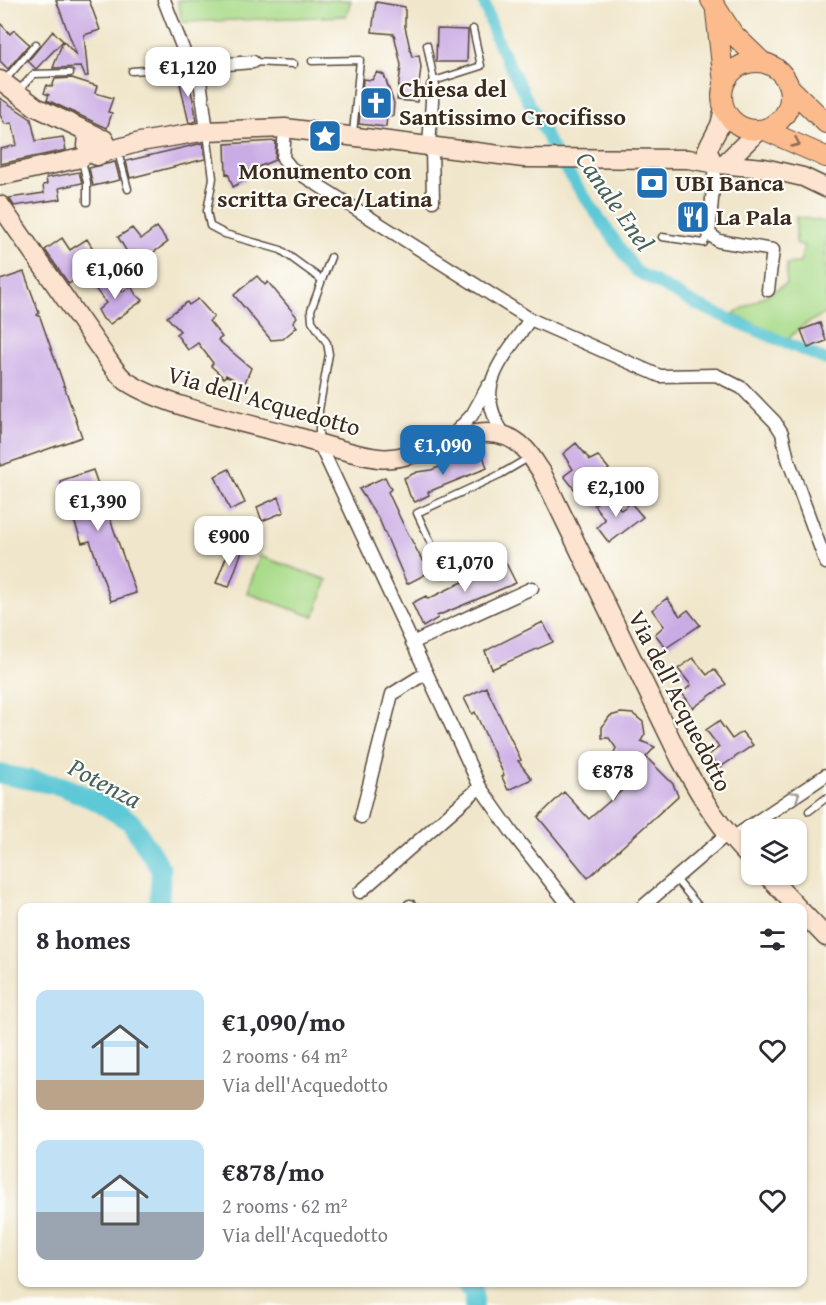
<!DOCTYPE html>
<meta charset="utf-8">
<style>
:root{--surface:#fff;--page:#f7f7f7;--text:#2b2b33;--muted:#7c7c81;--accent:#1f6fb2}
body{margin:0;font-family:"Gentium Book Plus",serif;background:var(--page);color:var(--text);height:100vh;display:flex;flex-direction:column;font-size:22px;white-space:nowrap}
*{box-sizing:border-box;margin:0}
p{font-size:20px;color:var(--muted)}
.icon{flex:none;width:33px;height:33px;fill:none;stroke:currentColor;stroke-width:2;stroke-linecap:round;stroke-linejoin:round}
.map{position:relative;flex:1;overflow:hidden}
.drawer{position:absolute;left:18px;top:903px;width:789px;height:384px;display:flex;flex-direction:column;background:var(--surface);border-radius:12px;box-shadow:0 2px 4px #0004}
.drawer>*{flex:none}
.tools{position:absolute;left:741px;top:819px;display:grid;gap:12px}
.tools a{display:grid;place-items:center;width:66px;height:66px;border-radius:12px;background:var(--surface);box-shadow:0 2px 4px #0004;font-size:30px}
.price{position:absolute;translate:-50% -51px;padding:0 14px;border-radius:12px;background:#fff;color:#222;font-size:20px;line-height:39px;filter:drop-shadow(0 2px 3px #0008)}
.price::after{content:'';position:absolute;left:50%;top:36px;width:18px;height:14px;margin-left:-9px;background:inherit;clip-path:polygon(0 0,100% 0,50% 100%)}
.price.selected{background:var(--accent);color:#fff}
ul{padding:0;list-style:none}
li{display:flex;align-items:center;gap:18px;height:150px;padding:0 18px}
li span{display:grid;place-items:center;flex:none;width:168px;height:120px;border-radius:12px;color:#555}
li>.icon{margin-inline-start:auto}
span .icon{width:72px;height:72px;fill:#fffc;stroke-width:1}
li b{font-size:26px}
h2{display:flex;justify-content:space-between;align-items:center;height:72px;padding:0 18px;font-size:26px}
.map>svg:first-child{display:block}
.green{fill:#a9db8a;stroke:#728254;stroke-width:1.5}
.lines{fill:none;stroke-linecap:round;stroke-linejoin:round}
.stream{stroke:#5dc8d6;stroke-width:3}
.canal{stroke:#5dc8d6;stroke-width:12}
.river{stroke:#5dc8d6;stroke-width:20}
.building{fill:#caace5}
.lane-casing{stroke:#564638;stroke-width:9}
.street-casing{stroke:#564638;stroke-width:15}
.secondary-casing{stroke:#564638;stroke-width:21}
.primary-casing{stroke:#564638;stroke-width:22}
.lane{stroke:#fff;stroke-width:6}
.street{stroke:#fff;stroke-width:12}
.secondary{stroke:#fde4d1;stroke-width:18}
.primary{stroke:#fbbb8d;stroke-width:20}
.oneway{stroke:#916b50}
.oneway2{stroke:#a79f9a}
.labels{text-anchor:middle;stroke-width:4.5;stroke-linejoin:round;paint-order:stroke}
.poi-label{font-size:24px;font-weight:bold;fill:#3b2a1e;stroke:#fdfcf7;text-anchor:start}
.street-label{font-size:24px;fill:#3b2a1e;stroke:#fdfcf7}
.water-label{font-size:26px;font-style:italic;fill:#47615e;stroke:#fdfcf7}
</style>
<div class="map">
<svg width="826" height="1305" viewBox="0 0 826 1305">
<rect width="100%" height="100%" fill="#fdfcf7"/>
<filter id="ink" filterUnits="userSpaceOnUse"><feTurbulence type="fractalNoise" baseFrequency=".0167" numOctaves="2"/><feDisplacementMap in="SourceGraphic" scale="12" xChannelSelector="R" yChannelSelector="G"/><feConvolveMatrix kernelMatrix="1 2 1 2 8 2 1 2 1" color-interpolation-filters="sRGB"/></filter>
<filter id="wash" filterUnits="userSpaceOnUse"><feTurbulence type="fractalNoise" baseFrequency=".008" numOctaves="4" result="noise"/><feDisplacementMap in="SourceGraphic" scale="24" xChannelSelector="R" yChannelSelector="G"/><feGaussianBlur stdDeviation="1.35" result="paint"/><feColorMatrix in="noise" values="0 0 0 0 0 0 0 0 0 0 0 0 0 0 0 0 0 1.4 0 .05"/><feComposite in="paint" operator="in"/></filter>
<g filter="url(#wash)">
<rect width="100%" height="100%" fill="#f0e6cb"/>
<!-- green -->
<path class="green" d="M178,0H351L346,16L182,22Z
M796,217L826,222V313L802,326L788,339L733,314L786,284L787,264L800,263L804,246L796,243Z
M260,556L327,580L314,617L247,593Z"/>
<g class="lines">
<!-- stream -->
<path class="stream" d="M825,359H826"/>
<!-- canal -->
<path class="canal" d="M483,0L497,41L557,157L636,271L697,305L826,360"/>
<!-- river -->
<path class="river" d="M0,774L61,786L97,801L131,822L161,869L159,908
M464,1282L474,1291V1305"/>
</g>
<g id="blocks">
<!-- building -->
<path class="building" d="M56,0H89L100,30L84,35L88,76H85L81,67L53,68L63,41L77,56Z
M376,2L405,7V27L412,57L419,55L421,67L417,102L397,100L401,65L394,34L372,32Z
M0,23L10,34L14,30L29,44L8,69L0,61Z
M437,29L468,30L467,62H436Z
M53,31L63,41L36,69L28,61Z
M377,72L384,75L394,103L393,116H387L386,127L359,124L363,79L372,80Z
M178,75H188L197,121L189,123Z
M72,78L97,86L95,93L113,98L108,112L112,113L107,128L47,100L49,95L44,93L47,85L52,87L55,79Z
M0,98L31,119L36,141L63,137L66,150L0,164V149L17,145L12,123L5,124L0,115Z
M276,141L275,160L246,172L249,178L233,187L228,173L226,174L225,144Z
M203,143L205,159L130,178L126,161Z
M115,162L120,180L93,186L89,168Z
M79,172L82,183L59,188L61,199L14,206L9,198L44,193L43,185L47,184L46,178Z
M157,227L168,242L150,255L155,261L139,272L118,237L132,228L141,239Z
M62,238L70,250L87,239L97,255L79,267L83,273L69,284L45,250Z
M24,272L39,313L37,315L40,317L82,437L0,466V280Z
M109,275L123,292L131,286L136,295L143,300L110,324L103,319L98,310L106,303L94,287Z
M257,276L265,285L268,282L297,317L293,322L297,327L283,339L271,340L234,295Z
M198,299L214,317L209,321L222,337L218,340L251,368L244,385L226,375L224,378L211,366L213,363L198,343L188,350L176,334L180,331L167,317L187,302L189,305Z
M820,323L826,341L808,348L801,330Z
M576,443L590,460L598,456L609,469L595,481L591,477L575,490L564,476L573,469L563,454Z
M482,452L487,468L428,492L429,495L415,502L410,496L404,478L417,472L431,470Z
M229,469L245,503L230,510L215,476Z
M93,470L136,593L111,601L90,541L82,543L60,481Z
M385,477L391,489L388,492L403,524L421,558L432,571L407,584L379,519L359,489Z
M609,493L621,510L631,503L643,517L609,543L597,527L605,520L594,505Z
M279,497L284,512L262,521L257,507Z
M230,547L242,551L229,587L216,583Z
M504,559L516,583L437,616L438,618L423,627L412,603L426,596L428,599L491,568L490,565Z
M667,598L680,616L688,610L700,625L666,648L655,634L664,626L652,610Z
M543,622L553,642L492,669L485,651Z
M693,658L707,675L714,669L726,684L693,708L682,693L691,685L678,669Z
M486,687L521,760L518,761L532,779L508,790L502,777L504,775L475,712L472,714L464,698Z
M621,713L633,714L643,722L645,734L641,741L655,747L646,757L673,784L678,796L588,878L538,817L564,792L589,819L635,779L613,755L616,748L609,738H602V727L610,716Z
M719,721L732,739L742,732L753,745L719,768L709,755L719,747L706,730Z"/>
</g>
</g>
<g filter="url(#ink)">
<use href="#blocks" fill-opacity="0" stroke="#564638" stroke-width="1.5"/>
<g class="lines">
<defs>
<path id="lane" d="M427,45L434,81
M312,61L360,60L353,133
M253,62L294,64
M132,71L190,67
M5,80L36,44
M434,86V81L481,66L473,29
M18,91L34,74L70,73
M207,133L213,178L207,211L210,226L225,234L281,250L322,280L311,310L312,321L327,343L329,354L319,410V442
M118,152L128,189
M82,161L87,182V202
M662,237L704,243L709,234
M322,280L331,257
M445,574L417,513L501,474L530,457
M809,811L826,798
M675,878L700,908"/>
<path id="street" d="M164,0L190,67L253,62
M198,66L207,131
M285,128L283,158L291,168L530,319L660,376L716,375L742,388L775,422L782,433L788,459L826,563
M429,146L433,86
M432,147L433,201
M715,164L709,234L719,241L773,250L768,290
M506,437C470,388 502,362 530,319
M449,439L472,415L488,386
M319,443L480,787L513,834L571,908
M412,643L532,588
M361,817L392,694L426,673
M731,839L826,775
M360,892L480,787
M410,906L411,908
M641,908L727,834"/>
<path id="secondary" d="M0,80L36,107L82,129
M97,136L82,129L88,136L87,146L92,154L97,156L105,152L107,145L104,139
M105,152L140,142L207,131L285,128L524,158L688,159L718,164L764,168L803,177L826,188
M713,162L707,150L720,125L724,109
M724,164L758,131
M0,176L81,158
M0,205L108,360C113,367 119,376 126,381C162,406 250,424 294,436C322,444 350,454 378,458C424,464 484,406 525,449C531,455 536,464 541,471L681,760C701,797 721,830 752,860
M766,874L798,908
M802,912L826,937"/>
<path id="primary" d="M711,0L733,34L762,62
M716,12L724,83
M722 96a34 34 0 1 1 68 0a34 34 0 1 1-68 0Z
M789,87L826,123
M765,130L826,157"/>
</defs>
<!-- lane casing -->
<use href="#lane" class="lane-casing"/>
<!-- street casing -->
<use href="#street" class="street-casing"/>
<!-- secondary casing -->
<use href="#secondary" class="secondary-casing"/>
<!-- primary casing -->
<use href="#primary" class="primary-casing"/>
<!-- lane -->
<use href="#lane" class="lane"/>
<!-- street -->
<use href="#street" class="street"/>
<!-- secondary -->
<use href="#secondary" class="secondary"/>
<!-- primary -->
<use href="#primary" class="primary"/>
</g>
<!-- one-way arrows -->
<defs><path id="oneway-chevron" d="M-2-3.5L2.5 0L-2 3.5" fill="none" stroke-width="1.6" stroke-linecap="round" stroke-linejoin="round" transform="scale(1.5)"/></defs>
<use class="oneway" href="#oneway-chevron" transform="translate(796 143) rotate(24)"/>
<use class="oneway2" href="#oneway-chevron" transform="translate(796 795) rotate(-34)"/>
</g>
<!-- icons -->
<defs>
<symbol id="church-square" viewBox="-11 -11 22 22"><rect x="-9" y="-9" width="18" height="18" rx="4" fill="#1f6fb2" stroke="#fdfcf7"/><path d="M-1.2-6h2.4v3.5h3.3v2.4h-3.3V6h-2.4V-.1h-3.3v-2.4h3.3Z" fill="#fff"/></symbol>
<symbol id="sight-square" viewBox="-11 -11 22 22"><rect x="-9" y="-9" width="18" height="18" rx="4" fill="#1f6fb2" stroke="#fdfcf7"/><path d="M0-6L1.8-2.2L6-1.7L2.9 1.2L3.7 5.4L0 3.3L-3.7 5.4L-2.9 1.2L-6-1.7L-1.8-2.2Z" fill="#fff"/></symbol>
<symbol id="bank-square" viewBox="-11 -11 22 22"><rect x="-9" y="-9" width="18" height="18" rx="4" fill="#1f6fb2" stroke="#fdfcf7"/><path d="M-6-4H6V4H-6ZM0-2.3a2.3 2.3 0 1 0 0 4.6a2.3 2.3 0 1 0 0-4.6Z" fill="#fff"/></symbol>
<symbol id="restaurant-square" viewBox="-11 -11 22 22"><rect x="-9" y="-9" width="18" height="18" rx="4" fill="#1f6fb2" stroke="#fdfcf7"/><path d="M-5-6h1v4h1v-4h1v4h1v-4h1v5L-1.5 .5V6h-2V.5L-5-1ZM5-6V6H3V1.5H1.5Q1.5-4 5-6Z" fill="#fff"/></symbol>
</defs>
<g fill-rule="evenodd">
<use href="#church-square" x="357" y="84" width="38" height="38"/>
<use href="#sight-square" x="306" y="117" width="38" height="38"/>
<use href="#bank-square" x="633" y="164" width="38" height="38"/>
<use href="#restaurant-square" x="674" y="198" width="38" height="38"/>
</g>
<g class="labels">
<!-- poi labels -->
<g class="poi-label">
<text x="399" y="97">Chiesa del<tspan x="399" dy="28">Santissimo Crocifisso</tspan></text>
<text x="325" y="179" text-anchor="middle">Monumento con<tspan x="325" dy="28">scritta Greca/Latina</tspan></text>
<text x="675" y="191">UBI Banca</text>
<text x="716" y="225">La Pala</text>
</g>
<!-- street labels -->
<g class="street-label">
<text transform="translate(264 401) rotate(16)" y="8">Via dell'Acquedotto</text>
<text transform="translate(680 701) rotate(63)" y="8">Via dell'Acquedotto</text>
</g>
<!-- water labels -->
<g class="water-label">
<text transform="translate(615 201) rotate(55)" y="9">Canale Enel</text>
<text transform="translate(105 783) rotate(28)" y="9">Potenza</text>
</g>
</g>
</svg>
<div class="tools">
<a><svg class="icon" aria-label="layers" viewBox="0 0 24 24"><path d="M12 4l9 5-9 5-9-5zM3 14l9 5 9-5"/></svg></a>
</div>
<b class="price" style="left:188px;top:98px">€1,120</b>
<b class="price" style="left:115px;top:300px">€1,060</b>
<b class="price selected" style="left:443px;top:476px">€1,090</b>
<b class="price" style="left:616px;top:518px">€2,100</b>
<b class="price" style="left:98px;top:532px">€1,390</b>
<b class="price" style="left:229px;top:567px">€900</b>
<b class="price" style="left:465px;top:593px">€1,070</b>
<b class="price" style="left:613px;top:802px">€878</b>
<section class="drawer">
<h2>8 homes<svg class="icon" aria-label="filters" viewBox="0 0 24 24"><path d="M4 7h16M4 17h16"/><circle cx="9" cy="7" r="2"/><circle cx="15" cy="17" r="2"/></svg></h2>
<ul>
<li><span style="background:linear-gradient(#bfe0f5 75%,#b9a48a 0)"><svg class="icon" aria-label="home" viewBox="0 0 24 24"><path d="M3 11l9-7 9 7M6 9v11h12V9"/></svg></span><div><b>€1,090/mo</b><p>2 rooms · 64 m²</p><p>Via dell'Acquedotto</p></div><svg class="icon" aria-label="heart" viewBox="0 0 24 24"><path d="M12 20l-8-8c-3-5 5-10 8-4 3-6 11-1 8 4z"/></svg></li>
<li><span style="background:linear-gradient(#bfe0f5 60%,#9aa5b1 0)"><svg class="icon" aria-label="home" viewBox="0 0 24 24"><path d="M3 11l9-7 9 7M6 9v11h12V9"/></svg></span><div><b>€878/mo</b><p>2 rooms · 62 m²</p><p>Via dell'Acquedotto</p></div><svg class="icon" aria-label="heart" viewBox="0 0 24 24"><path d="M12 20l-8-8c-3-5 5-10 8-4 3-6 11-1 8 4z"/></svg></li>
</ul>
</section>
</div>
